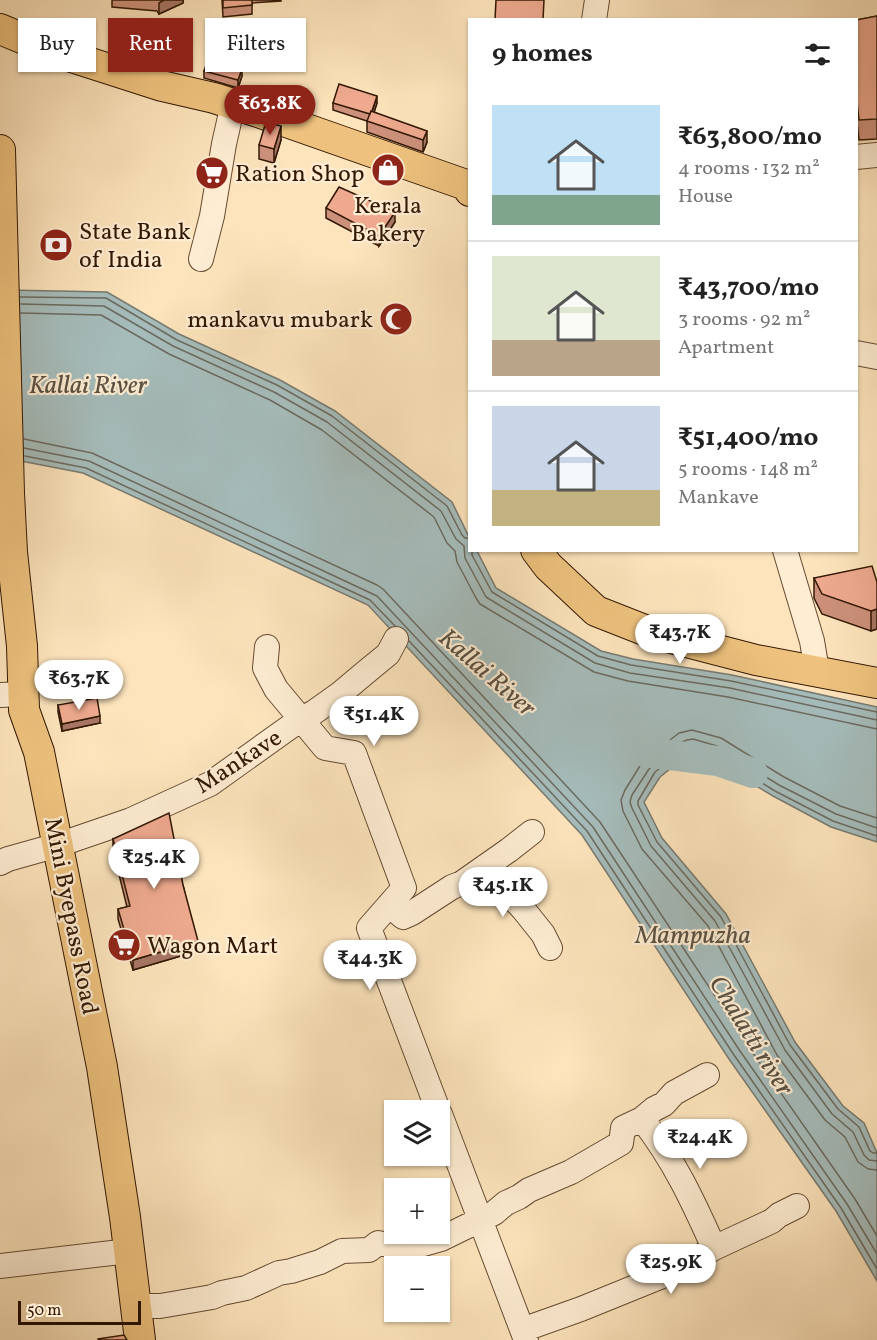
<!DOCTYPE html>
<meta charset="utf-8">
<style>
:root{--surface:#fff;--page:#f6f6f6;--text:#222;--muted:#767676;--line:#e0e0e0;--accent:#8f2418}
body{margin:0;font-family:Vollkorn,serif;background:var(--page);color:var(--text);height:100vh;display:flex;flex-direction:column;font-size:22px;white-space:nowrap}
*{box-sizing:border-box;margin:0}
p{font-size:20px;color:var(--muted)}
.icon{flex:none;width:33px;height:33px;fill:none;stroke:currentColor;stroke-width:2;stroke-linecap:round;stroke-linejoin:round}
.map{position:relative;flex:1;overflow:hidden}
.drawer{position:absolute;left:468px;top:18px;width:390px;height:534px;display:flex;flex-direction:column;background:var(--surface);border-radius:0px;box-shadow:0 2px 4px #0004}
.drawer>*{flex:none}
.banner{position:absolute;left:18px;top:18px;width:360px;height:54px;display:flex;gap:12px}
.tools{position:absolute;left:384px;top:1100px;display:grid;gap:12px}
.tools a{display:grid;place-items:center;width:66px;height:66px;border-radius:0px;background:var(--surface);box-shadow:0 2px 4px #0004;font-size:30px}
.scale{position:absolute;left:18px;bottom:15px;width:123px;box-sizing:border-box;padding-left:6px;border:3px solid #321803;border-top:0;font-size:16px;line-height:21px;white-space:nowrap;color:#321803;-webkit-text-stroke:4px #feedd3;paint-order:stroke}
.price{position:absolute;translate:-50% -51px;padding:0 14px;border-radius:21px;background:#fff;color:#222;font-size:20px;line-height:39px;filter:drop-shadow(0 2px 3px #0008)}
.price::after{content:'';position:absolute;left:50%;top:36px;width:18px;height:14px;margin-left:-9px;background:inherit;clip-path:polygon(0 0,100% 0,50% 100%)}
.price.selected{background:var(--accent);color:#fff}
ul{padding:0;list-style:none}
li{display:flex;align-items:center;gap:18px;height:150px;padding:0 24px}
li+li{border-top:2px solid var(--line)}
li span{display:grid;place-items:center;flex:none;width:168px;height:120px;border-radius:0px;color:#555}
li>.icon{margin-inline-start:auto}
span .icon{width:72px;height:72px;fill:#fffc;stroke-width:1}
li b{font-size:26px}
h2{display:flex;justify-content:space-between;align-items:center;height:72px;padding:0 24px;font-size:26px}
.pill{padding:0 21px;border-radius:0px;background:var(--surface);box-shadow:0 2px 4px #0004;font-size:21px;line-height:54px}
.pill.selected{background:var(--accent);color:#fff}
.map>svg:first-child{display:block}
.water{fill:#a5bcbb;stroke:#777a71;stroke-width:1.5}
.lines{fill:none;stroke-linecap:round;stroke-linejoin:round}
.shore{stroke:#6c6a5f;stroke-width:1.5}
.river{stroke:#a5bcbb;stroke-width:30}
.minor-casing{stroke:#654b31;stroke-width:26}
.major-casing{stroke:#321803;stroke-width:32}
.minor{stroke:#feedd3;stroke-width:24}
.major{stroke:#eec27e;stroke-width:30}
.wall{fill:#cd917b;stroke:#321803;stroke-width:1.5}
.shaded-wall{fill:#a77664;stroke:#321803;stroke-width:1.5}
.building{fill:#eea98f;stroke:#321803;stroke-width:1.5}
.labels{text-anchor:middle;stroke-width:4.5;stroke-linejoin:round;paint-order:stroke}
.poi-label{font-size:24px;fill:#321803;stroke:#feedd3;text-anchor:start}
.street-label{font-size:24px;fill:#321803;stroke:#feedd3}
.water-label{font-size:26px;font-style:italic;fill:#5a5143;stroke:#feedd3}
</style>
<div class="map">
<svg width="877" height="1340" viewBox="0 0 877 1340">
<rect width="100%" height="100%" fill="#fde4bc"/>
<filter id="stains"><feTurbulence type="fractalNoise" baseFrequency=".00333" numOctaves="4"/><feColorMatrix values="0 0 0 0 .2 0 0 0 0 .09 0 0 0 0 .02 0 0 0 .5 -.17"/></filter>
<radialGradient id="worn" r=".72"><stop offset=".6" stop-color="#630" stop-opacity="0"/><stop offset="1" stop-color="#630" stop-opacity=".3"/></radialGradient>
<!-- water -->
<path class="water" d="M7,290L107,292L179,334L280,380L335,411L452,502L469,537L470,550L477,551L496,588L601,651L633,659L732,675L877,707V842L831,827L773,796L712,759L690,753L660,777L644,802L662,838L726,914L795,1042L843,1106L864,1123L877,1153V1281L836,1211L729,1059L582,835L368,605L83,473L0,457Z"/>
<g class="lines">
<!-- shore -->
<path class="shore" d="M20,297L106,298L177,340L277,385L332,416L447,506L462,535L465,538H470
M21,304L104,306L173,346L274,392L327,422L441,511L456,539L464,546L465,558L486,597L595,663L630,673L730,688L877,720
M21,313L101,315L169,354L270,400L322,430L434,517L447,543L455,551L457,562L476,598L480,604L594,672L628,681L728,697L877,729
M24,439L92,453L377,585L383,589L600,822L748,1046L855,1199L877,1236
M24,448L89,461L377,596L593,827L740,1051L847,1204L877,1254
M25,456L86,468L370,600L395,626
M472,550V555L492,592L598,656L631,665L731,681L877,712
M409,641L587,831L734,1055L841,1208L877,1269
M877,818L840,806L784,777L721,738L692,730L679,733L643,761L625,790L621,800L623,811L642,849L708,926L777,1055L825,1120L845,1137L858,1162L868,1169L877,1170
M877,828L836,814L779,785L717,746L693,739L687,740L682,742L649,769L632,795L630,802L632,808L651,846L715,921L785,1050L832,1114L853,1132L864,1155L869,1160L877,1161
M877,836L833,821L775,791L714,753L692,747L686,748L655,772L638,801V805L657,842L721,917L790,1045L838,1109L859,1127L870,1151L873,1153H877"/>
<!-- river -->
<path class="river" d="M645,752L718,761L753,773"/>
<defs>
<path id="minor" d="M594,20L597,0
M856,157L877,155
M201,259L212,216L224,144L233,104
M856,353L877,357
M785,550L812,641L817,671
M267,647L265,668L276,689L325,748L354,753L404,888L369,928L438,1110
M0,695L24,694
M0,863L8,859L58,845L131,820L210,784L301,719L313,713L341,693L366,672L388,654L396,639
M486,866L499,879L506,891L523,909L543,934L550,948
M389,905L403,917L412,913L452,887L462,883L509,850L532,832
M440,1114L526,1340
M642,1119C674,1160 693,1201 714,1248
M0,1266L129,1251
M136,1306H160L172,1304L212,1297L222,1293L246,1288L279,1273L291,1271L320,1262L342,1251L369,1250L378,1243L389,1245L398,1249H409L420,1245L441,1239L494,1213L506,1203L519,1197L529,1190L571,1172L621,1143L623,1128L642,1119L654,1109L664,1104L674,1093L707,1075
M522,1330L581,1309L660,1277L701,1256L714,1248L772,1221L779,1215L797,1206"/>
<path id="major" d="M0,29L53,51L162,86L214,98L258,112L466,185L470,191
M0,150L9,493L12,552L22,646L24,710L39,752L102,1067L125,1217L140,1340
M536,550L548,566L596,611L652,633L756,660L877,683"/>
</defs>
<!-- minor casing -->
<use href="#minor" class="minor-casing"/>
<!-- major casing -->
<use href="#major" class="major-casing"/>
<!-- minor -->
<use href="#minor" class="minor"/>
<!-- major -->
<use href="#major" class="major"/>
</g>
<!-- wall -->
<path class="wall" d="M112,0H183V3L159,14L157,11L112,7Z
M222,0H281V1L252,3V14L223,17Z
M877,16V139L859,140L856,113V20Z
M204,71L242,76L238,88L204,78Z
M333,103H377L374,112L427,142L423,152L367,132V121L333,110Z
M281,140L274,163L259,159V145Z
M326,208L395,222L379,246L326,218Z
M814,578L877,582V629L871,631L822,614L814,598Z
M58,705L100,723L62,731L58,712Z
M113,839L183,885L198,951L133,970L118,919V909L127,907L113,850Z"/>
<!-- shaded-wall -->
<path class="shaded-wall" d="M164,0H183V3L159,14V3Z
M242,69V76L238,88V80Z
M377,96V103L371,122V115Z
M281,126V140L274,163V149Z
M427,131V142L423,152V140Z
M395,212V222L379,246V236Z
M877,609V629L871,631V611Z
M100,716V723L62,731V724Z
M198,941V951L133,970V960Z"/>
<!-- building -->
<path class="building" d="M223,0H252V5L223,8Z
M496,0H544L543,20H495Z
M877,16V119L859,120L856,93V20Z
M209,57L242,69L238,80L204,71Z
M339,84L377,96L372,111H371L370,114L333,103Z
M371,111L427,131L423,140L367,121Z
M266,122L281,126L274,149L259,145Z
M339,187L395,212L379,236L326,208Z
M872,566L877,582V609L871,611L822,594L814,578Z
M97,698L100,716L62,724L58,705Z
M169,813L183,885L198,941L133,960L118,909L130,906L113,839Z
M124,1335L127,1340H98V1339Z"/>
<!-- icons -->
<defs>
<symbol id="shop-disc" viewBox="-11 -11 22 22"><circle r="9.5" fill="#8f2418" stroke="#feedd3"/><path d="M-5-2.5h2.3a2.7 3.5 0 0 1 5.4 0H5L5.5 6h-11ZM-1.5-2.5h3a1.5 2.3 0 0 0-3 0Z" fill="#fff"/></symbol>
<symbol id="supermarket-disc" viewBox="-11 -11 22 22"><circle r="9.5" fill="#8f2418" stroke="#feedd3"/><path d="M-6-5.5h2.5l.6 2H6L4.5 2H-2.5L-4.4-4H-6ZM-1.5 3.2a1.3 1.3 0 1 0 .1 0ZM3 3.2a1.3 1.3 0 1 0 .1 0Z" fill="#fff"/></symbol>
<symbol id="bank-disc" viewBox="-11 -11 22 22"><circle r="9.5" fill="#8f2418" stroke="#feedd3"/><path d="M-6-4H6V4H-6ZM0-2.3a2.3 2.3 0 1 0 0 4.6a2.3 2.3 0 1 0 0-4.6Z" fill="#fff"/></symbol>
<symbol id="mosque-disc" viewBox="-11 -11 22 22"><circle r="9.5" fill="#8f2418" stroke="#feedd3"/><path d="M3.5-4.9A6 6 0 1 0 3.5 4.9A5 5 0 1 1 3.5-4.9Z" fill="#fff"/></symbol>
</defs>
<g fill-rule="evenodd">
<use href="#shop-disc" x="369" y="151" width="38" height="38"/>
<use href="#supermarket-disc" x="193" y="154" width="38" height="38"/>
<use href="#bank-disc" x="37" y="226" width="38" height="38"/>
<use href="#mosque-disc" x="377" y="300" width="38" height="38"/>
<use href="#supermarket-disc" x="105" y="926" width="38" height="38"/>
</g>
<g class="labels">
<!-- poi labels -->
<g class="poi-label">
<text x="235" y="181">Ration Shop</text>
<text x="388" y="213" text-anchor="middle">Kerala<tspan x="388" dy="28">Bakery</tspan></text>
<text x="79" y="239">State Bank<tspan x="79" dy="28">of India</tspan></text>
<text x="373" y="327" text-anchor="end">mankavu mubark</text>
<text x="147" y="953">Wagon Mart</text>
</g>
<!-- street labels -->
<g class="street-label">
<text transform="translate(238 761) rotate(-33)" y="8">Mankave</text>
<text transform="translate(72 916) rotate(79)" y="8">Mini Byepass Road</text>
</g>
<!-- water labels -->
<g class="water-label">
<text x="88" y="393">Kallai River</text>
<text transform="translate(488 672) rotate(41)" y="9">Kallai River</text>
<text x="693" y="943">Mampuzha</text>
<text transform="translate(752 1035) rotate(58)" y="9">Chalatti river</text>
</g>
</g>
<rect width="100%" height="100%" filter="url(#stains)"/>
<rect width="100%" height="100%" fill="url(#worn)"/>
</svg>
<div class="tools">
<a><svg class="icon" aria-label="layers" viewBox="0 0 24 24"><path d="M12 4l9 5-9 5-9-5zM3 14l9 5 9-5"/></svg></a>
<a>+</a>
<a>−</a>
</div>
<div class="scale">50 m</div>
<b class="price selected" style="left:270px;top:136px">₹63.8K</b>
<b class="price" style="left:680px;top:665px">₹43.7K</b>
<b class="price" style="left:79px;top:711px">₹63.7K</b>
<b class="price" style="left:374px;top:747px">₹51.4K</b>
<b class="price" style="left:154px;top:890px">₹25.4K</b>
<b class="price" style="left:503px;top:918px">₹45.1K</b>
<b class="price" style="left:370px;top:991px">₹44.3K</b>
<b class="price" style="left:700px;top:1170px">₹24.4K</b>
<b class="price" style="left:671px;top:1295px">₹25.9K</b>
<div class="banner">
<a class="pill">Buy</a>
<a class="pill selected">Rent</a>
<a class="pill">Filters</a>
</div>
<section class="drawer">
<h2>9 homes<svg class="icon" aria-label="filters" viewBox="0 0 24 24"><path d="M4 7h16M4 17h16"/><circle cx="9" cy="7" r="2"/><circle cx="15" cy="17" r="2"/></svg></h2>
<ul>
<li><span style="background:linear-gradient(#bfe0f5 75%,#7fa58c 0)"><svg class="icon" aria-label="home" viewBox="0 0 24 24"><path d="M3 11l9-7 9 7M6 9v11h12V9"/></svg></span><div><b>₹63,800/mo</b><p>4 rooms · 132 m²</p><p>House</p></div></li>
<li><span style="background:linear-gradient(#dfe7d0 70%,#b9a48a 0)"><svg class="icon" aria-label="home" viewBox="0 0 24 24"><path d="M3 11l9-7 9 7M6 9v11h12V9"/></svg></span><div><b>₹43,700/mo</b><p>3 rooms · 92 m²</p><p>Apartment</p></div></li>
<li><span style="background:linear-gradient(#c9d6e8 70%,#c2b280 0)"><svg class="icon" aria-label="home" viewBox="0 0 24 24"><path d="M3 11l9-7 9 7M6 9v11h12V9"/></svg></span><div><b>₹51,400/mo</b><p>5 rooms · 148 m²</p><p>Mankave</p></div></li>
</ul>
</section>
</div>
